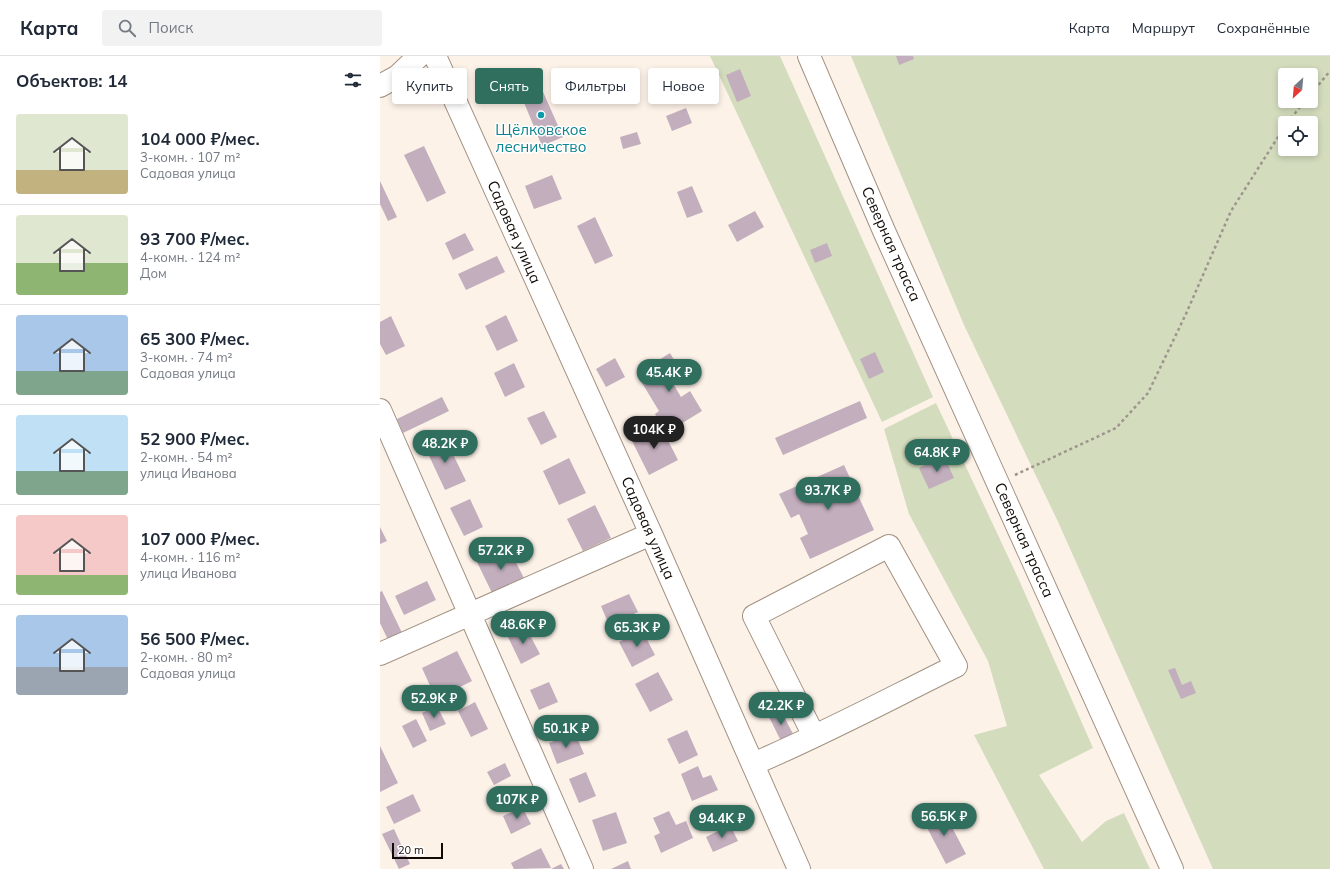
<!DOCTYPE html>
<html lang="ru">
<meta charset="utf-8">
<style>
:root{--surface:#fff;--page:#f2f2f3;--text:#1f2937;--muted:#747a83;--line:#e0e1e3;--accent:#306f5d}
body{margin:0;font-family:Mulish,sans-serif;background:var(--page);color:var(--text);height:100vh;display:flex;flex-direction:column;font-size:15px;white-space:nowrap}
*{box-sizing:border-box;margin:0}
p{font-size:13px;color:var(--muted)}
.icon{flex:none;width:22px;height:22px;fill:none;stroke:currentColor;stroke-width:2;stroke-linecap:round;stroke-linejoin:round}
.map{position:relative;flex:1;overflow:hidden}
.drawer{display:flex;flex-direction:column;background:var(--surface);width:380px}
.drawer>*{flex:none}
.guide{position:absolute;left:12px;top:12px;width:380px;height:36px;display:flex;gap:8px}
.needle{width:26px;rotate:206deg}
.tools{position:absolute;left:898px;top:12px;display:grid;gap:8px}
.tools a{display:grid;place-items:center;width:40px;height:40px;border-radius:4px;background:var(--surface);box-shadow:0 2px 6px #0003;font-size:20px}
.scale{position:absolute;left:12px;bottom:10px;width:51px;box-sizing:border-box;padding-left:4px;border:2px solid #100a06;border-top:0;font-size:11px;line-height:14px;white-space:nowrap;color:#100a06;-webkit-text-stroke:3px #fff;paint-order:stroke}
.price{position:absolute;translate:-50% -34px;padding:0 9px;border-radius:14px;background:var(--accent);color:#fff;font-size:13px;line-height:26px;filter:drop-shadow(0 1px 2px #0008)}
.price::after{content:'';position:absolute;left:50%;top:24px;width:12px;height:9px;margin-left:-6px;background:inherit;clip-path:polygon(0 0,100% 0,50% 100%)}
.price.on{background:#222;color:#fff}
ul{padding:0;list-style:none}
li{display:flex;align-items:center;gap:12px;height:100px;padding:0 16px}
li+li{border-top:1px solid var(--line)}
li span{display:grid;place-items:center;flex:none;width:112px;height:80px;border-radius:4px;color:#555}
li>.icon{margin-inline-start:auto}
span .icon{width:48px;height:48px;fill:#fffc;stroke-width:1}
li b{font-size:17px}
h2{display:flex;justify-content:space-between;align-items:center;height:48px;padding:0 16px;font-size:17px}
.chip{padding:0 14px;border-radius:4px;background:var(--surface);box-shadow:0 2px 6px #0003;font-size:14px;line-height:36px}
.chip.on{background:var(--accent);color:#fff}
header{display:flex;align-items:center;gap:24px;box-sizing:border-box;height:56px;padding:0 20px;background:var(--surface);border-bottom:1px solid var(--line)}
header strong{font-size:19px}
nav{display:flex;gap:22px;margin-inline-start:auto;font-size:14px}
.search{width:280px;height:36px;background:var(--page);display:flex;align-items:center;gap:10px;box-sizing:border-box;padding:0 14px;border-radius:4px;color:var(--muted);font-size:15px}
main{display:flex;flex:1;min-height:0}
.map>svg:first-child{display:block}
.green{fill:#d3dcbd;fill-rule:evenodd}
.building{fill:#c2aebd}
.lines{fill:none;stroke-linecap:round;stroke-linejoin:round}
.minor-casing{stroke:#a29181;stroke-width:24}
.path{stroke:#9e958d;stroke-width:2.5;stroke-dasharray:3 3;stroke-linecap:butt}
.minor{stroke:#fff;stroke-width:22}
.culture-dot{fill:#0f9aa8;stroke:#fff;stroke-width:1.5}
.labels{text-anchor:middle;stroke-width:3;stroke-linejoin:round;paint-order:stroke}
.culture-label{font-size:15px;fill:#0d838f;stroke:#fff}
.street-label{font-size:15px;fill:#100a06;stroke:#fff}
</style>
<header>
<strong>Карта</strong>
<div class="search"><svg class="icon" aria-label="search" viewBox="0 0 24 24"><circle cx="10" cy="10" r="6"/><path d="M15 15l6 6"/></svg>Поиск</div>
<nav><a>Карта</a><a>Маршрут</a><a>Сохранённые</a></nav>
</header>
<main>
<section class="drawer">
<h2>Объектов: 14<svg class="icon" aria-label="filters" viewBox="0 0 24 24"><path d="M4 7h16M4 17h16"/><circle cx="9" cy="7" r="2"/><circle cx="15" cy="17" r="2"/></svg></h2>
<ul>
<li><span style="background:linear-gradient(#dfe7d0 70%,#c2b280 0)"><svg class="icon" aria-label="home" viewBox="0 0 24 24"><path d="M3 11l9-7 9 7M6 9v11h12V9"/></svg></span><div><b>104 000 ₽/мес.</b><p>3-комн. · 107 m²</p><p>Садовая улица</p></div></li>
<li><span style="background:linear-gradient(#dfe7d0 60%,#8fb573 0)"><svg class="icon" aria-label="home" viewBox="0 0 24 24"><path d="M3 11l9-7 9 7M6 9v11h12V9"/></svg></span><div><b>93 700 ₽/мес.</b><p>4-комн. · 124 m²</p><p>Дом</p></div></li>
<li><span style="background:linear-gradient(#a9c7e8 70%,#7fa58c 0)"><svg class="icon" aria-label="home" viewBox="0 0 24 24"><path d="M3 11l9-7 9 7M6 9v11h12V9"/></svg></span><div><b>65 300 ₽/мес.</b><p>3-комн. · 74 m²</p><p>Садовая улица</p></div></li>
<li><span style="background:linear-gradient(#bfe0f5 70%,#7fa58c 0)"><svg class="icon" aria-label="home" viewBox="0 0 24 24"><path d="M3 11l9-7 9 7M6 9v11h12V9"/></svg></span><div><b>52 900 ₽/мес.</b><p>2-комн. · 54 m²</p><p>улица Иванова</p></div></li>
<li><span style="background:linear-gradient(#f6c9c9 75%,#8fb573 0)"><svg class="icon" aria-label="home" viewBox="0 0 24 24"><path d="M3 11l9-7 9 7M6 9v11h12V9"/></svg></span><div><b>107 000 ₽/мес.</b><p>4-комн. · 116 m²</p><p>улица Иванова</p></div></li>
<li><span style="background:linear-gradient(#a9c7e8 65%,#9aa5b1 0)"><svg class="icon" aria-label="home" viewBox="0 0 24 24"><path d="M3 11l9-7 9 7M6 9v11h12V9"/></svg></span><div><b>56 500 ₽/мес.</b><p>2-комн. · 80 m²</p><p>Садовая улица</p></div></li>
</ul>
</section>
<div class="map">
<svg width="950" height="813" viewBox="0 0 950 813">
<rect width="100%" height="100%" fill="#fdf2e8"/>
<!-- green -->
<path class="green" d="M330,0H400L553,341L502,366Z
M471,0H950V813H833L679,468L584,269ZM905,19H931V45H905ZM905,67H931V93H905Z
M556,347L639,524L713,692L659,719L702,786L726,765L744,757L770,813H664L594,679L627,670L608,605L529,458L504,373Z"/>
<!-- building -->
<path class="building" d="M516,0H533L534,3L519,9Z
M360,13L371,40L357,46L346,19Z
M160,29L183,81L162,90L140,37Z
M306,52L312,67L292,75L286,60Z
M257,76L261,88L243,93L240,81Z
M44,90L66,137L47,146L24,99Z
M172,119L182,143L154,153L145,130Z
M0,125L17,161L8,165L0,148Z
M312,130L323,156L307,162L297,136Z
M375,155L384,171L357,186L348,169Z
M215,161L233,200L215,208L197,170Z
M85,177L94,194L73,204L65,187Z
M447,187L452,200L435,207L430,194Z
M117,200L125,216L86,234L78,218Z
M126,259L138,285L117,295L105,270Z
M11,260L25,290L6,299L0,288V266Z
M495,296L504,316L489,323L480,303Z
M290,297L302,317L291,324L301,341L310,335L322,355L291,374L286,365L281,369L275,358L279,355L262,327L269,323L263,314Z
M235,302L245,321L226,331L216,313Z
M134,307L145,331L125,341L114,317Z
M62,341L69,355L23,377L17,363Z
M480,345L487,362L403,399L395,382Z
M164,355L177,381L161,389L147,362Z
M280,369L298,404L269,419L251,383Z
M65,382L86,425L65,434L45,391Z
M564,400L574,422L549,433L539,412Z
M189,402L206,437L179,449L163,415Z
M464,409L494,474L430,503L420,482L428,478L419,458L411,462L399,438Z
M90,443L103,471L84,480L70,452Z
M215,449L231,482L203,495L187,463Z
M0,471L7,485L0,488Z
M128,491L145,524L113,539L97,506Z
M47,525L56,544L24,559L15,540Z
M2,535L24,581L10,588L0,567V536Z
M249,538L258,556L229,569L221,550Z
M145,570L160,598L141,608L127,579Z
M262,574L275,599L252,611L239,586Z
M77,595L92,625L56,643L42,612Z
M795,612L802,629L811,625L816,637L801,643L788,614Z
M278,616L293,644L270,656L255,628Z
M169,626L178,646L159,654L150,634Z
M95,646L108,673L91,681L78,655Z
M57,650L66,668L50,675L42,657Z
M401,655L413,678L401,685L389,661Z
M36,663L47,685L33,692L22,670Z
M307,674L318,699L299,708L287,683Z
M195,677L204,698L177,708L169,687Z
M0,690L18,727L0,736Z
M125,707L131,720L114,729L107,716Z
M318,710L323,722L331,719L338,734L312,745L301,718Z
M206,716L216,740L199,747L189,723Z
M33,738L41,755L14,768L6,751Z
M142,751L151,768L131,778L123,760Z
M563,754L586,798L566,808L543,764Z
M289,755L296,769L306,765L313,782L281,797L274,780L280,777L273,762Z
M236,756L247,787L223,795L212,764Z
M350,769L358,785L333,796L326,781Z
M14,773L30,808L19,813L2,778Z
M161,792L171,812L134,813L131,807Z
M248,805L251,813H231Z
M181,808L184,813H171Z"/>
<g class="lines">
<defs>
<path id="minor" d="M55,0L271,478L419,813
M429,0L504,175L792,813
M0,30L18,20L39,0
M0,354L202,813
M0,598L271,478
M373,708C442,679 509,643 576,610L509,490L374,560L434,680"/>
</defs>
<!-- minor casing -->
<use href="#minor" class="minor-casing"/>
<!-- path -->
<path class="path" d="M931,38L950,15
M907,67L925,45
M635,419L736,372L768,337L805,260L851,155L905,70"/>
<!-- minor -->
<use href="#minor" class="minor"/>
</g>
<!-- markers -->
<circle class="culture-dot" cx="161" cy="59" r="4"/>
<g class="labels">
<!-- culture labels -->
<g class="culture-label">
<text x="161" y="79">Щёлковское<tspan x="161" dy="17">лесничество</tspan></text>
</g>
<!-- street labels -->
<g class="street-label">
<text transform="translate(134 176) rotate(66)" y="5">Садовая улица</text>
<text transform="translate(511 188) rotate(66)" y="5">Северная трасса</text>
<text transform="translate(268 472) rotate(66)" y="5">Садовая улица</text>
<text transform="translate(644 484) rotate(66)" y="5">Северная трасса</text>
</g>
</g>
</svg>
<div class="tools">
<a><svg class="needle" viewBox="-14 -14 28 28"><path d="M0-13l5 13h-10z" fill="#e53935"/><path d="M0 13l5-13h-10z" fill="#747a83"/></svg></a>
<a><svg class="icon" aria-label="locate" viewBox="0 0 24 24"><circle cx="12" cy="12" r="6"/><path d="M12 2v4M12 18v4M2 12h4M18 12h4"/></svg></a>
</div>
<div class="scale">20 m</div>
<b class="price" style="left:289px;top:337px">45.4K ₽</b>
<b class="price on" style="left:274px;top:394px">104K ₽</b>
<b class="price" style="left:65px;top:408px">48.2K ₽</b>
<b class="price" style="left:557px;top:417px">64.8K ₽</b>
<b class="price" style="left:448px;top:455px">93.7K ₽</b>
<b class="price" style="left:121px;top:515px">57.2K ₽</b>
<b class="price" style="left:143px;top:589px">48.6K ₽</b>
<b class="price" style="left:257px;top:592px">65.3K ₽</b>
<b class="price" style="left:54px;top:663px">52.9K ₽</b>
<b class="price" style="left:401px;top:670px">42.2K ₽</b>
<b class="price" style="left:186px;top:693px">50.1K ₽</b>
<b class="price" style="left:137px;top:764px">107K ₽</b>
<b class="price" style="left:564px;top:781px">56.5K ₽</b>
<b class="price" style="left:342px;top:783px">94.4K ₽</b>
<div class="guide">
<a class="chip">Купить</a>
<a class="chip on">Снять</a>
<a class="chip">Фильтры</a>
<a class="chip">Новое</a>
</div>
</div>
</main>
